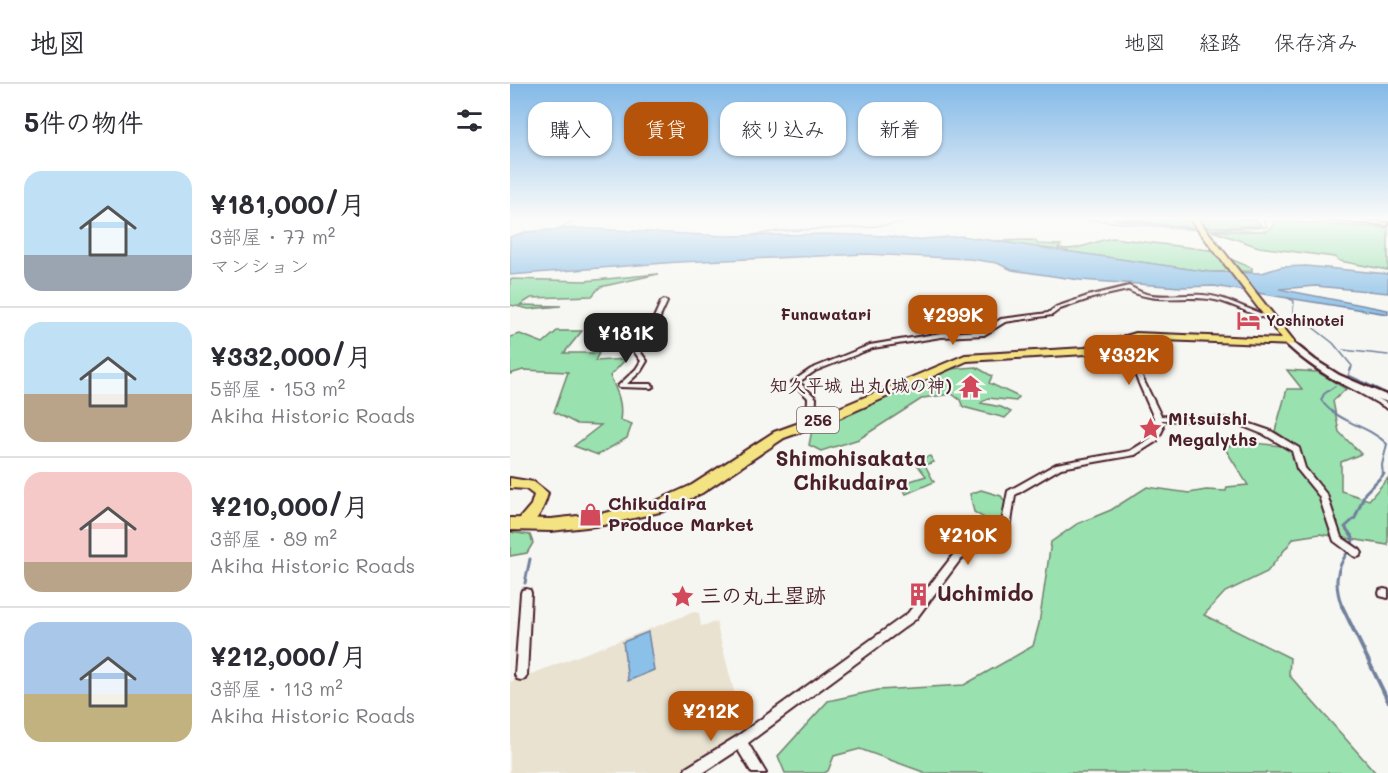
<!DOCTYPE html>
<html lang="ja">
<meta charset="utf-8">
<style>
:root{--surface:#fff;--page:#f7f7f7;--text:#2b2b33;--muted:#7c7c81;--line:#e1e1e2;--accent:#b45309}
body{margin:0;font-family:Mali,"Klee One",sans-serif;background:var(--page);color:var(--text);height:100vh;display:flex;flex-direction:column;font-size:22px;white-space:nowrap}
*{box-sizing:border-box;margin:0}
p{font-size:20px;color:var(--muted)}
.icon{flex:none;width:33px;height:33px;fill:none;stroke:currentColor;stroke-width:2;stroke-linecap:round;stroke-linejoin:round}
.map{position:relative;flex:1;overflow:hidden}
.details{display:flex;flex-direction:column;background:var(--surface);width:510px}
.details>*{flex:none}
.hud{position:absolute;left:18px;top:18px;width:570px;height:54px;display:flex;gap:12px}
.price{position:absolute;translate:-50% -51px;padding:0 14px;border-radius:12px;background:var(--accent);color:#fff;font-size:20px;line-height:39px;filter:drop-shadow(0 2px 3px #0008)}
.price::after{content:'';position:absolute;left:50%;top:36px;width:18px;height:14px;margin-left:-9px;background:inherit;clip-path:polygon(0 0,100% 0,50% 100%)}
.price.on{background:#222;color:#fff}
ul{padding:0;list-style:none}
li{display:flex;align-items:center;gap:18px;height:150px;padding:0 24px}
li+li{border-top:2px solid var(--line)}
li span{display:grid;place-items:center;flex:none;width:168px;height:120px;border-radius:18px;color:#555}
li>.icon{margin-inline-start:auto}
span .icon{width:72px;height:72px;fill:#fffc;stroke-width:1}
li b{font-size:26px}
h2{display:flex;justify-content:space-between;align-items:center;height:72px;padding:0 24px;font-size:26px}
.pill{padding:0 21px;border-radius:18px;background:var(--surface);box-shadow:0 2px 4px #0004;font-size:21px;line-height:54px}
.pill.on{background:var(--accent);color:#fff}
header{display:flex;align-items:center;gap:36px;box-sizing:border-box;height:84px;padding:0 30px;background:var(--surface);border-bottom:2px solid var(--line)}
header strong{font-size:28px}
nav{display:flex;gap:33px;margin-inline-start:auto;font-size:21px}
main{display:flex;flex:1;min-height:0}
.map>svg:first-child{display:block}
.built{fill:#e9e2d0}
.green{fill:#99e1af;stroke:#72806d;stroke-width:1.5}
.water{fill:#8bc0e8;stroke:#71809c;stroke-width:1.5}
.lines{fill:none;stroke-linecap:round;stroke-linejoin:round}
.stream-far3{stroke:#71809c;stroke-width:1.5}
.stream-far2{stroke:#71809c;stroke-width:2}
.stream-far1{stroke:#71809c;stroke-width:3}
.stream{stroke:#71809c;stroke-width:4}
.street-casing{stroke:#4a1f2b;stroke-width:4}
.secondary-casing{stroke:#4a1f2b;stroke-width:5}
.primary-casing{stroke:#4a1f2b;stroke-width:4}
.highway-casing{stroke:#4a1f2b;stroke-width:4}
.street{fill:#f6f6f2;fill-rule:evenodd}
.secondary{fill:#f6f6f2;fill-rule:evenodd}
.primary{fill:#f4e382;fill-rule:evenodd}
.highway{fill:#f4e382;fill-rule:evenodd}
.labels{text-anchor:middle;stroke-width:4.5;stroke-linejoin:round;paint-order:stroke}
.far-poi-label{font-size:15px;font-weight:bold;fill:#4a1f2b;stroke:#f6f6f2;text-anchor:start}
.far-neighbourhood-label{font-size:16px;font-weight:bold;fill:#4a1f2b;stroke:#f6f6f2}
.shield{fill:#f6f6f2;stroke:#7e6067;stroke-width:1.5}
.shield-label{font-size:16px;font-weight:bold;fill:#4a1f2b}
.poi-label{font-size:18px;font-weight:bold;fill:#4a1f2b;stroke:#f6f6f2;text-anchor:start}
.quarter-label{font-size:21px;font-weight:bold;fill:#4a1f2b;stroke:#f6f6f2}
.near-poi-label{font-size:21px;font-weight:bold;fill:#4a1f2b;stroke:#f6f6f2;text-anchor:start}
</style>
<header>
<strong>地図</strong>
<nav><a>地図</a><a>経路</a><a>保存済み</a></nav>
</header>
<main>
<section class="details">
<h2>5件の物件<svg class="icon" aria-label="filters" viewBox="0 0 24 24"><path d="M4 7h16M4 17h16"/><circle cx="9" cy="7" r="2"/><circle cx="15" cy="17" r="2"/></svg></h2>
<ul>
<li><span style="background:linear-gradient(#bfe0f5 70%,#9aa5b1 0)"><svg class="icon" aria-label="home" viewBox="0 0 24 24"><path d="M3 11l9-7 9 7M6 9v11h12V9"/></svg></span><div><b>¥181,000/月</b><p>3部屋 · 77 m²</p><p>マンション</p></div></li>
<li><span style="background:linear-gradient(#bfe0f5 60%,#b9a48a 0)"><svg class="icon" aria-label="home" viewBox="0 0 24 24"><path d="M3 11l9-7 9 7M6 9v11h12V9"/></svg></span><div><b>¥332,000/月</b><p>5部屋 · 153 m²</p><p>Akiha Historic Roads</p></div></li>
<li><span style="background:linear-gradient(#f6c9c9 75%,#b9a48a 0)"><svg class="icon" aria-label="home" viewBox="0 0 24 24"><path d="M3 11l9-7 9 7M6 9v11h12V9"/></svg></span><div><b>¥210,000/月</b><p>3部屋 · 89 m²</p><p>Akiha Historic Roads</p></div></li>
<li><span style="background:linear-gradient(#a9c7e8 60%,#c2b280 0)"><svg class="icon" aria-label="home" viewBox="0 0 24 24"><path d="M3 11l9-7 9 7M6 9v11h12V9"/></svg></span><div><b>¥212,000/月</b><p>3部屋 · 113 m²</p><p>Akiha Historic Roads</p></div></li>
</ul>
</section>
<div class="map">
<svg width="878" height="689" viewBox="0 0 878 689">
<rect width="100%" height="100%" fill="#f6f6f2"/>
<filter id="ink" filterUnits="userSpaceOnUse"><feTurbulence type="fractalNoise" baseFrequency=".0167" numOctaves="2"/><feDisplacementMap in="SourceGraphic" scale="12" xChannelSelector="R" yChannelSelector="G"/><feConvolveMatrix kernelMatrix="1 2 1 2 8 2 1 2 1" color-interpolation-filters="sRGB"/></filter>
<g filter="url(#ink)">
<!-- built -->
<path class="built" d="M184,528L189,529L191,542L206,538L235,650L169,689H0V598Z"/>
<!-- green -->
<path class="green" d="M603,135H746L751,142L682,144Z
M763,137L878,144V186L830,177L824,173L749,163L702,147H756L763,143Z
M603,154L699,166L742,184V187L700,188L483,157L524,156L528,160L551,161L548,164C566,168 584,157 603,154Z
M148,190L90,203L82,212L21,214L10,221L51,222L19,225L0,221V195L75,197Z
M47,247H72L54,269H89L85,277L116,275L100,292C107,307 113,319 110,336L122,340L117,354L88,371L64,362L91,341L67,340L44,328L58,288L13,286L0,290V253L10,250L33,259Z
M466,283L482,292L479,299L509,313L506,317L478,314L471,319L491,323L501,328L495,334L453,323L450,316L442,310L413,314L349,355L311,367L299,361L303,341L439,285Z
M777,286L808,288L836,305L823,317L829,348L851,370L831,378V407L859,416L878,394V461L810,450L784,454L757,488L715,508L694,531L780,574L779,591L866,689H416L350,665L324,672L318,687L314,689H275L268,672L318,617L368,606L454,601L523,562L529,540L541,458L567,440L601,426L637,403L679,409L696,406L716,407L717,403L738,401L714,363L736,358L789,364L765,347L777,305H792Z
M411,372L413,374L420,372L424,378L415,381L424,398L396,410L391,400L416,392L402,374Z
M471,406L491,412L496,419L492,437L484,440L464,428L460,410Z
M0,448L20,451L23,459L17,469L0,472Z"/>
<!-- water -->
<path class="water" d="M66,144L215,152L315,150L379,152L401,156L451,152L700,188L752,189L771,183L796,182L878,190V209L806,202L769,205L878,226V230L704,202L671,203L570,196L502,186L487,179L460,175L356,170L168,178L0,191V153L15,148Z
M138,548L144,586L118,597L113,558Z"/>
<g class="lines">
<!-- stream-far3 -->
<path class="stream-far3" d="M571,135L689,146
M46,146L67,135
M695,146L757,143L753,135
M243,151L269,147L359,143L419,135
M778,214L784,217L783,228L823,259L842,282L841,286
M833,266L878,271"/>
<!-- stream-far2 -->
<path class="stream-far2" d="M840,292L878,310
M838,293L841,284
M825,302L814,310L811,316C828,340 857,340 877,360L872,381L873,391"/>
<!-- stream-far1 -->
<path class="stream-far1" d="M842,462L843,454L835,443L845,434L855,409L874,390
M15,499L20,475
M832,523C824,500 825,486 839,466"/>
<!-- stream -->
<path class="stream" d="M832,522L878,617"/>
<defs>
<path id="street" d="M814,135H832L878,139V141L816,136Z
M619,202C625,205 630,208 636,210C655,214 674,210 693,211C713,212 729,222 747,228C753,231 760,232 765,234L762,236C742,232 725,220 705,216C675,210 647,221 618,206L582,214L550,225L542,231L495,238L474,251L431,253L363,264L305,287L289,298L306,314L305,339L304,341H298L297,339L298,314L282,298L301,285L360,261L431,249L473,247L491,235L538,229L546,223L578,212Z
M154,216L157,218L147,240L130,262L129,266L137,277L131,287L117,300H141L144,302L141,304L109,303L108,302L109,301L126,285L131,277L123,266L124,262L141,240L151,218Z
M614,252L620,257L633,295L651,332L726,335L761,347L789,364L795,384L817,411L831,453L850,466L852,469L850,472L847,473L844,472L824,457L809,412L787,385L782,367L755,351L725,339L652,336L653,345L647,357L625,371L551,384L505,411L501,439L492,451L450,476L406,535L238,659L256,689H242L228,666L193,689H174L176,684L226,653L398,529L444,470L486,447L492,438L498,407L546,380L620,367L641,354L645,345L644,334L627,295L614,258L611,254Z
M834,296L878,320V325L832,299L831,298L832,297Z
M16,505L20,506L21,509L17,591L15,595L11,596L7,595L5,591L11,509L12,506Z
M874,505L878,506V514L870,512L869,509L870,506Z"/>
<path id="secondary" d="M780,256L805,276L829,291L878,312V318C840,307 805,287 777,261L776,259Z"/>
<path id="primary" d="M0,394L24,398L38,409C35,422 23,450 6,445L4,441L21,421L24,411L16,405L0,404Z"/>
<path id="highway" d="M680,135H688L784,257V261L627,255L576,270L457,277L327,335L274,354L192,409L154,427L94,441L41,447L0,446V434L41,435L94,429L144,418L182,401L264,348L317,329L455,271L575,264L626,249L772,255Z"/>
</defs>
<!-- street casing -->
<use href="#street" class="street-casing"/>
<!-- secondary casing -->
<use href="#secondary" class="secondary-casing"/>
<!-- primary casing -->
<use href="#primary" class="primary-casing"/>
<!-- highway casing -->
<use href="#highway" class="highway-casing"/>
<!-- street -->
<use href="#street" class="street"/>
<!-- secondary -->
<use href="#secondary" class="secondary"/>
<!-- primary -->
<use href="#primary" class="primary"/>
<!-- highway -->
<use href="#highway" class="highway"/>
</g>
</g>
<!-- sky -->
<linearGradient id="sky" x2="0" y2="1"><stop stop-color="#83b9e8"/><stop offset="0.58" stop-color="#fbfbf9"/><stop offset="1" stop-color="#fbfbf9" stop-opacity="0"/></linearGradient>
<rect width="878" height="232" fill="url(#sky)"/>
<!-- icons -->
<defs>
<symbol id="hotel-bare" viewBox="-9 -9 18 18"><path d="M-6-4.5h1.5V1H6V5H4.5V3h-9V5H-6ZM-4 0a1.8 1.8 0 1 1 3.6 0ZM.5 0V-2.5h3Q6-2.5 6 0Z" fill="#d1495b" stroke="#f6f6f2" stroke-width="2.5" paint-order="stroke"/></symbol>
<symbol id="temple-bare" viewBox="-9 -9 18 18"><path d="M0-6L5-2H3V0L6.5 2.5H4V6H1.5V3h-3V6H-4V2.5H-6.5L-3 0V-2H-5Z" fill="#d1495b" stroke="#f6f6f2" stroke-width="2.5" paint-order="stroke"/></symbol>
<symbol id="sight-bare" viewBox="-9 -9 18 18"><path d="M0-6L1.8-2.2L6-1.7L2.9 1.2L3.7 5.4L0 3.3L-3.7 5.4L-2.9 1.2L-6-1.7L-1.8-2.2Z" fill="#d1495b" stroke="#f6f6f2" stroke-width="2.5" paint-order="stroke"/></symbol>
<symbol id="shop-bare" viewBox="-9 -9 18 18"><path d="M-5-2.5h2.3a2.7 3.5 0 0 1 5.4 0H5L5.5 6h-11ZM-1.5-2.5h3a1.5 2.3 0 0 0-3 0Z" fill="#d1495b" stroke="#f6f6f2" stroke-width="2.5" paint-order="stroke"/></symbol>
<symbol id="building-bare" viewBox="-9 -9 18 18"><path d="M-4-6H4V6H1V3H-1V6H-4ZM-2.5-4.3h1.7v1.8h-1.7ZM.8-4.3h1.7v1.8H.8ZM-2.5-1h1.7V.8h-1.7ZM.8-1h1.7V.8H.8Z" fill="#d1495b" stroke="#f6f6f2" stroke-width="2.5" paint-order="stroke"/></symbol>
</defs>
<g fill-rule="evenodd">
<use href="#hotel-bare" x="722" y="220" width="33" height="33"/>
<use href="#temple-bare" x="444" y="286" width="33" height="33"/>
<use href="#sight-bare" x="624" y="328" width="33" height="33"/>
<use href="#shop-bare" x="64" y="414" width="33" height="33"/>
<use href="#building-bare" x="392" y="494" width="33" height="33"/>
<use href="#sight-bare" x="156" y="496" width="33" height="33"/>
</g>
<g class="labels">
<!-- far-poi labels -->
<g class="far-poi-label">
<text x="756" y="242">Yoshinotei</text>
</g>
<!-- far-neighbourhood labels -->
<g class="far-neighbourhood-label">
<text x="316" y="236">Funawatari</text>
</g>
<!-- shield labels -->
<rect class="shield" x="287" y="323" width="42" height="26" rx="4.5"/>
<g class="shield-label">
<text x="308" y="342">256</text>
</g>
<!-- poi labels -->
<g class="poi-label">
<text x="442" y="308" text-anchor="end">知久平城 出丸(城の神)</text>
<text x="658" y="341">Mitsuishi<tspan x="658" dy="21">Megalyths</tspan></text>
<text x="98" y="426">Chikudaira<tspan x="98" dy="21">Produce Market</tspan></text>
</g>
<!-- quarter labels -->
<g class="quarter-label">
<text x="341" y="382">Shimohisakata<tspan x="341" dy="24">Chikudaira</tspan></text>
</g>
<!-- near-poi labels -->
<g class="near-poi-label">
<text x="427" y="517">Uchimido</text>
<text x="190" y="519">三の丸土塁跡</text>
</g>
</g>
</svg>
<b class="price" style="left:443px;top:262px">¥299K</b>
<b class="price on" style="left:116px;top:280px">¥181K</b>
<b class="price" style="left:619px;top:302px">¥332K</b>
<b class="price" style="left:458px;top:482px">¥210K</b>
<b class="price" style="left:201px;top:658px">¥212K</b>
<div class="hud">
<a class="pill">購入</a>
<a class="pill on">賃貸</a>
<a class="pill">絞り込み</a>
<a class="pill">新着</a>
</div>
</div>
</main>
